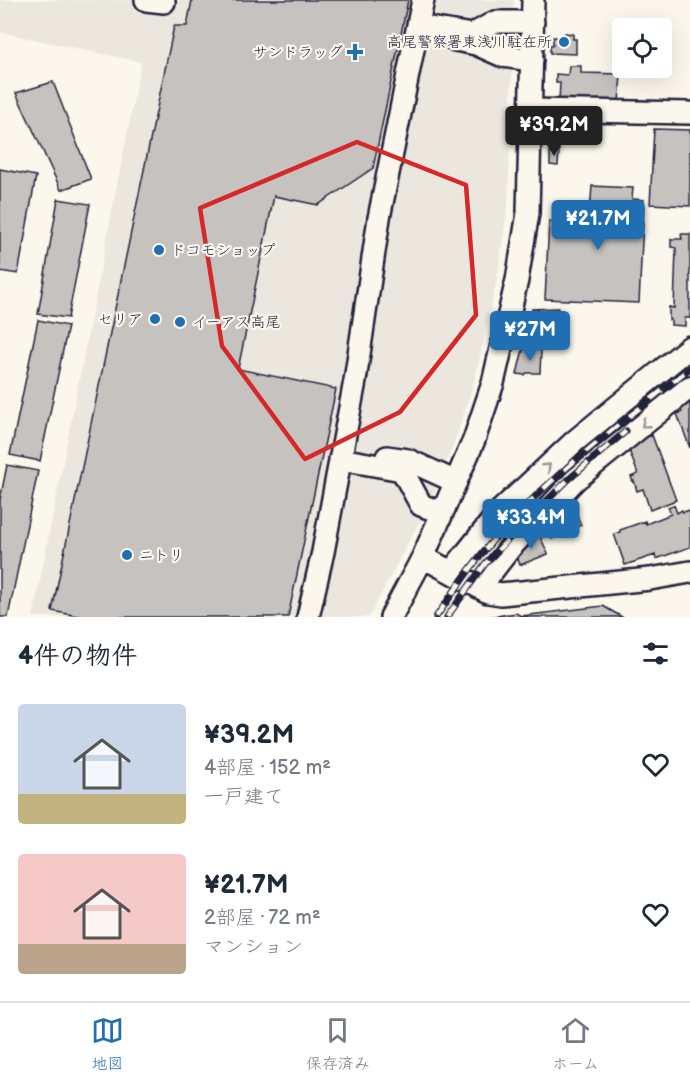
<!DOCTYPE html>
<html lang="ja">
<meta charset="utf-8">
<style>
:root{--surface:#fff;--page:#f2f2f3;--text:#1f2937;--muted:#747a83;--line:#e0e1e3;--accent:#1f6fb2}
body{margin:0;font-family:"Balsamiq Sans","Klee One",sans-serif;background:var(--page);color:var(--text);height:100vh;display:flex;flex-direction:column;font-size:22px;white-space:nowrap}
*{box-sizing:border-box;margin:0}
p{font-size:20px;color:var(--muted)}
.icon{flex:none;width:33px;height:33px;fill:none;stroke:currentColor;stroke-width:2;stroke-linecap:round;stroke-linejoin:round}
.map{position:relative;height:617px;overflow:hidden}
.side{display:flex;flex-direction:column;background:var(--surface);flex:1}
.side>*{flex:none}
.fabs{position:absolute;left:612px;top:18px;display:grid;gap:12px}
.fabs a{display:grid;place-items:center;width:60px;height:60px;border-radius:6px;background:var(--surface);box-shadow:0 6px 24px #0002;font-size:30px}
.price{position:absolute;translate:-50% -51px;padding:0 14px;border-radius:6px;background:var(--accent);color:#fff;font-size:20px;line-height:39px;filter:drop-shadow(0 2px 3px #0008)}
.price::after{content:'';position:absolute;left:50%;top:36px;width:18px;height:14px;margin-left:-9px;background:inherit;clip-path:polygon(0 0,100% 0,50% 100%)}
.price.active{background:#222;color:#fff}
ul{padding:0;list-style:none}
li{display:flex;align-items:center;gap:18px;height:150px;padding:0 18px}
li span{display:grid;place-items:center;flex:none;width:168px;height:120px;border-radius:6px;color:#555}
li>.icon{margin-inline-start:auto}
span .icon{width:72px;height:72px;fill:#fffc;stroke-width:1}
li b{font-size:26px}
h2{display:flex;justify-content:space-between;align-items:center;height:72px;padding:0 18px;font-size:26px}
.menu{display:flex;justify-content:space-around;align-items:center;height:84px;border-top:2px solid var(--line);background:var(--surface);font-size:16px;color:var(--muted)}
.menu a{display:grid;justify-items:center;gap:3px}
.menu .active{color:var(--accent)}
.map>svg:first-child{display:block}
.built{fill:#ebe7df}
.building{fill:#c6c2c0;stroke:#22223b;stroke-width:1.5}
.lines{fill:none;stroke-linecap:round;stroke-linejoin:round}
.minor-casing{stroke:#22223b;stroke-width:26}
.minor{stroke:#fbf7ec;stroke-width:21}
.rail-casing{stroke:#22223b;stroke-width:7}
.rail{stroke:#fbf7ec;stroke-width:4.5;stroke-dasharray:14;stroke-linecap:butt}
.oneway{stroke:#99979c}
.marked{fill:none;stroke:#d62828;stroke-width:4.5;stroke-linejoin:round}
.poi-dot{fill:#1f6fb2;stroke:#fbf7ec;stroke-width:2}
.labels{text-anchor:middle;stroke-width:4.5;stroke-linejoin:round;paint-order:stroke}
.poi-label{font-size:15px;fill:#22223b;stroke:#fbf7ec;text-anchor:end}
</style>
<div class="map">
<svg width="690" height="617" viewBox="0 0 690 617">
<rect width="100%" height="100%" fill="#fbf7ec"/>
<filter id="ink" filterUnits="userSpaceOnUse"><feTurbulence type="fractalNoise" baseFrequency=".0167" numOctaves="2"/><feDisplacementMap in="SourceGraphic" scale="12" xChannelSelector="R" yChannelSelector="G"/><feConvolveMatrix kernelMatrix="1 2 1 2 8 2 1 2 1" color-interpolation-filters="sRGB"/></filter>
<g filter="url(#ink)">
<!-- built -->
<path class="built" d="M0,0H514L508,205L497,279L475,379L457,435L434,494L369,617H33L141,62L0,32Z"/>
<!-- building -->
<path class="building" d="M192,0H408L373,168L318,205L274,196L238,369L336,389L288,617H83L52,611L174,26H187Z
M565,33L573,34V39H576V54L550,53V45H553V37L564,38Z
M569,66H581V73L621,74L619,103L559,101L560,83H556V74L568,75Z
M53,82L91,179L61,190L16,93Z
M654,129L690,130V206L650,204Z
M550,149L559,150L558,166L550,165Z
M0,169L36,176L18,274L0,271Z
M592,186L633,188L632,199L644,200L639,303L545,299L549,221L579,222L580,211L590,212Z
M58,199L90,204L68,318L38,314Z
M681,234H690V318H685V326L671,325V320H669V307L674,308L676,248L671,247V239H682Z
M558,308V335L532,336V309Z
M38,320L68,326L40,461L10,455Z
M523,349L541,350L540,373H526L525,375L517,374Z
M690,395V448L677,414L682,412L680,407L687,404L685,397Z
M652,435L676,500L650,510L643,489L637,491L634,481L633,482L631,477L638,474L627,445Z
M7,465L38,471L8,617H0V500Z
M570,500L581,525L552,539L543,519L566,508L564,503Z
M674,505L677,513L682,510L683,512L690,510V547L656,559L655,555L625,565L614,534L620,532V530L645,521L646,524L671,514L668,507Z
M539,534L548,554L520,565L518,559L513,561L522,541Z
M603,606L622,617H489L516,613L521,616Z"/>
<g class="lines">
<defs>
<path id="minor" d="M146,0L164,2V0
M418,26L472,35L495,22H533
M455,40L476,44L503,56L532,60
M531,110L690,113
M387,457L408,460L456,482
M340,459L402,470L421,505L442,513
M423,557L488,592L501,594L650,579L690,572
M451,572L500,511L575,441L690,347
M480,587L510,548L575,480L690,387
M308,617L323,552L355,381L379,218L423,0
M391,617L423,557L474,440L493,383L517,280L528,213L533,0"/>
</defs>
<!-- minor casing -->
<use href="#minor" class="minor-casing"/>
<!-- minor -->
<use href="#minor" class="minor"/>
<defs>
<path id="rail" d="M436,617C458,586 479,554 506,526C561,467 627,419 690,368
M447,617L485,564L514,533L569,479L626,431"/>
</defs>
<!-- rail casing -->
<use href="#rail" class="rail-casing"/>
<!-- rail -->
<use href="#rail" class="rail"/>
</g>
<!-- one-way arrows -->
<defs><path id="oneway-chevron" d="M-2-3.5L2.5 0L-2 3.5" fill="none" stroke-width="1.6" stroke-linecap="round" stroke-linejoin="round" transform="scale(1.5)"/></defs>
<g class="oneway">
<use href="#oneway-chevron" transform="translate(645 424) rotate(141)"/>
<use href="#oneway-chevron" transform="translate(547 467) rotate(-43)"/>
</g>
</g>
<!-- marked area -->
<path class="marked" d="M357,142L466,185L476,315L400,412L305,459L222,346L200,208Z"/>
<!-- markers -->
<g class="poi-dot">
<circle cx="564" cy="42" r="6"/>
<path d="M352 43h6v6h6v6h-6v6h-6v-6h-6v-6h6z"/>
<circle cx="159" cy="250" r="6"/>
<circle cx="155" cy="319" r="6"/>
<circle cx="180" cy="322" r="6"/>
<circle cx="127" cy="555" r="6"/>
</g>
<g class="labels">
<!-- poi labels -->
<g class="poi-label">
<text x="552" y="47">高尾警察署東浅川駐在所</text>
<text x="343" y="57">サンドラッグ</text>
<text x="171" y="255" text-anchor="start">ドコモショップ</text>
<text x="143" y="324">セリア</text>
<text x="192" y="327" text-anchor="start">イーアス高尾</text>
<text x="139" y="560" text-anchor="start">ニトリ</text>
</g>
</g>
</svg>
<div class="fabs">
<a><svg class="icon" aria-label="locate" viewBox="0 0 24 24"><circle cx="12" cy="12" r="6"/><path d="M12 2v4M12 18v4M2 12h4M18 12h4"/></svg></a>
</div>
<b class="price active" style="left:554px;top:157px">¥39.2M</b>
<b class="price" style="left:598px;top:251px">¥21.7M</b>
<b class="price" style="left:530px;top:362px">¥27M</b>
<b class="price" style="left:531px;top:550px">¥33.4M</b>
</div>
<section class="side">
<h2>4件の物件<svg class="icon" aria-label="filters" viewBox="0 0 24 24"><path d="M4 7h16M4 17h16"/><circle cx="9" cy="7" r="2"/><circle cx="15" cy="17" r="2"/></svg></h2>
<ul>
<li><span style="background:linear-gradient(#c9d6e8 75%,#c2b280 0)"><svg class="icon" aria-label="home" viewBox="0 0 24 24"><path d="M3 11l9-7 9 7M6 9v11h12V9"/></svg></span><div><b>¥39.2M</b><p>4部屋 · 152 m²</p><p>一戸建て</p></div><svg class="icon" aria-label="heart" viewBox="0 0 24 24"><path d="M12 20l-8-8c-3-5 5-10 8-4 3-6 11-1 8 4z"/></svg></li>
<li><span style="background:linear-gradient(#f6c9c9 75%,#b9a48a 0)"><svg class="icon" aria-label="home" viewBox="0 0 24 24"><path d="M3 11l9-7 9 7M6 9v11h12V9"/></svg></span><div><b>¥21.7M</b><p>2部屋 · 72 m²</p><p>マンション</p></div><svg class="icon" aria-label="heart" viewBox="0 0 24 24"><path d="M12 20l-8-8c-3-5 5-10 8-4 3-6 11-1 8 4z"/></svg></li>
</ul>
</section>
<nav class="menu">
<a class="active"><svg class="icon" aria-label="map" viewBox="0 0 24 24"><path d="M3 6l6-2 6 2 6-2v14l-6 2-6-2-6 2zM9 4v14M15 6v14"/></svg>地図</a>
<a><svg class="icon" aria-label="saved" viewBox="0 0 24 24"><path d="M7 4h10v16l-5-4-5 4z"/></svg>保存済み</a>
<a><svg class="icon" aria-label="home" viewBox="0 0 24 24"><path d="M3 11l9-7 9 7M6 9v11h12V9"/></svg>ホーム</a>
</nav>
